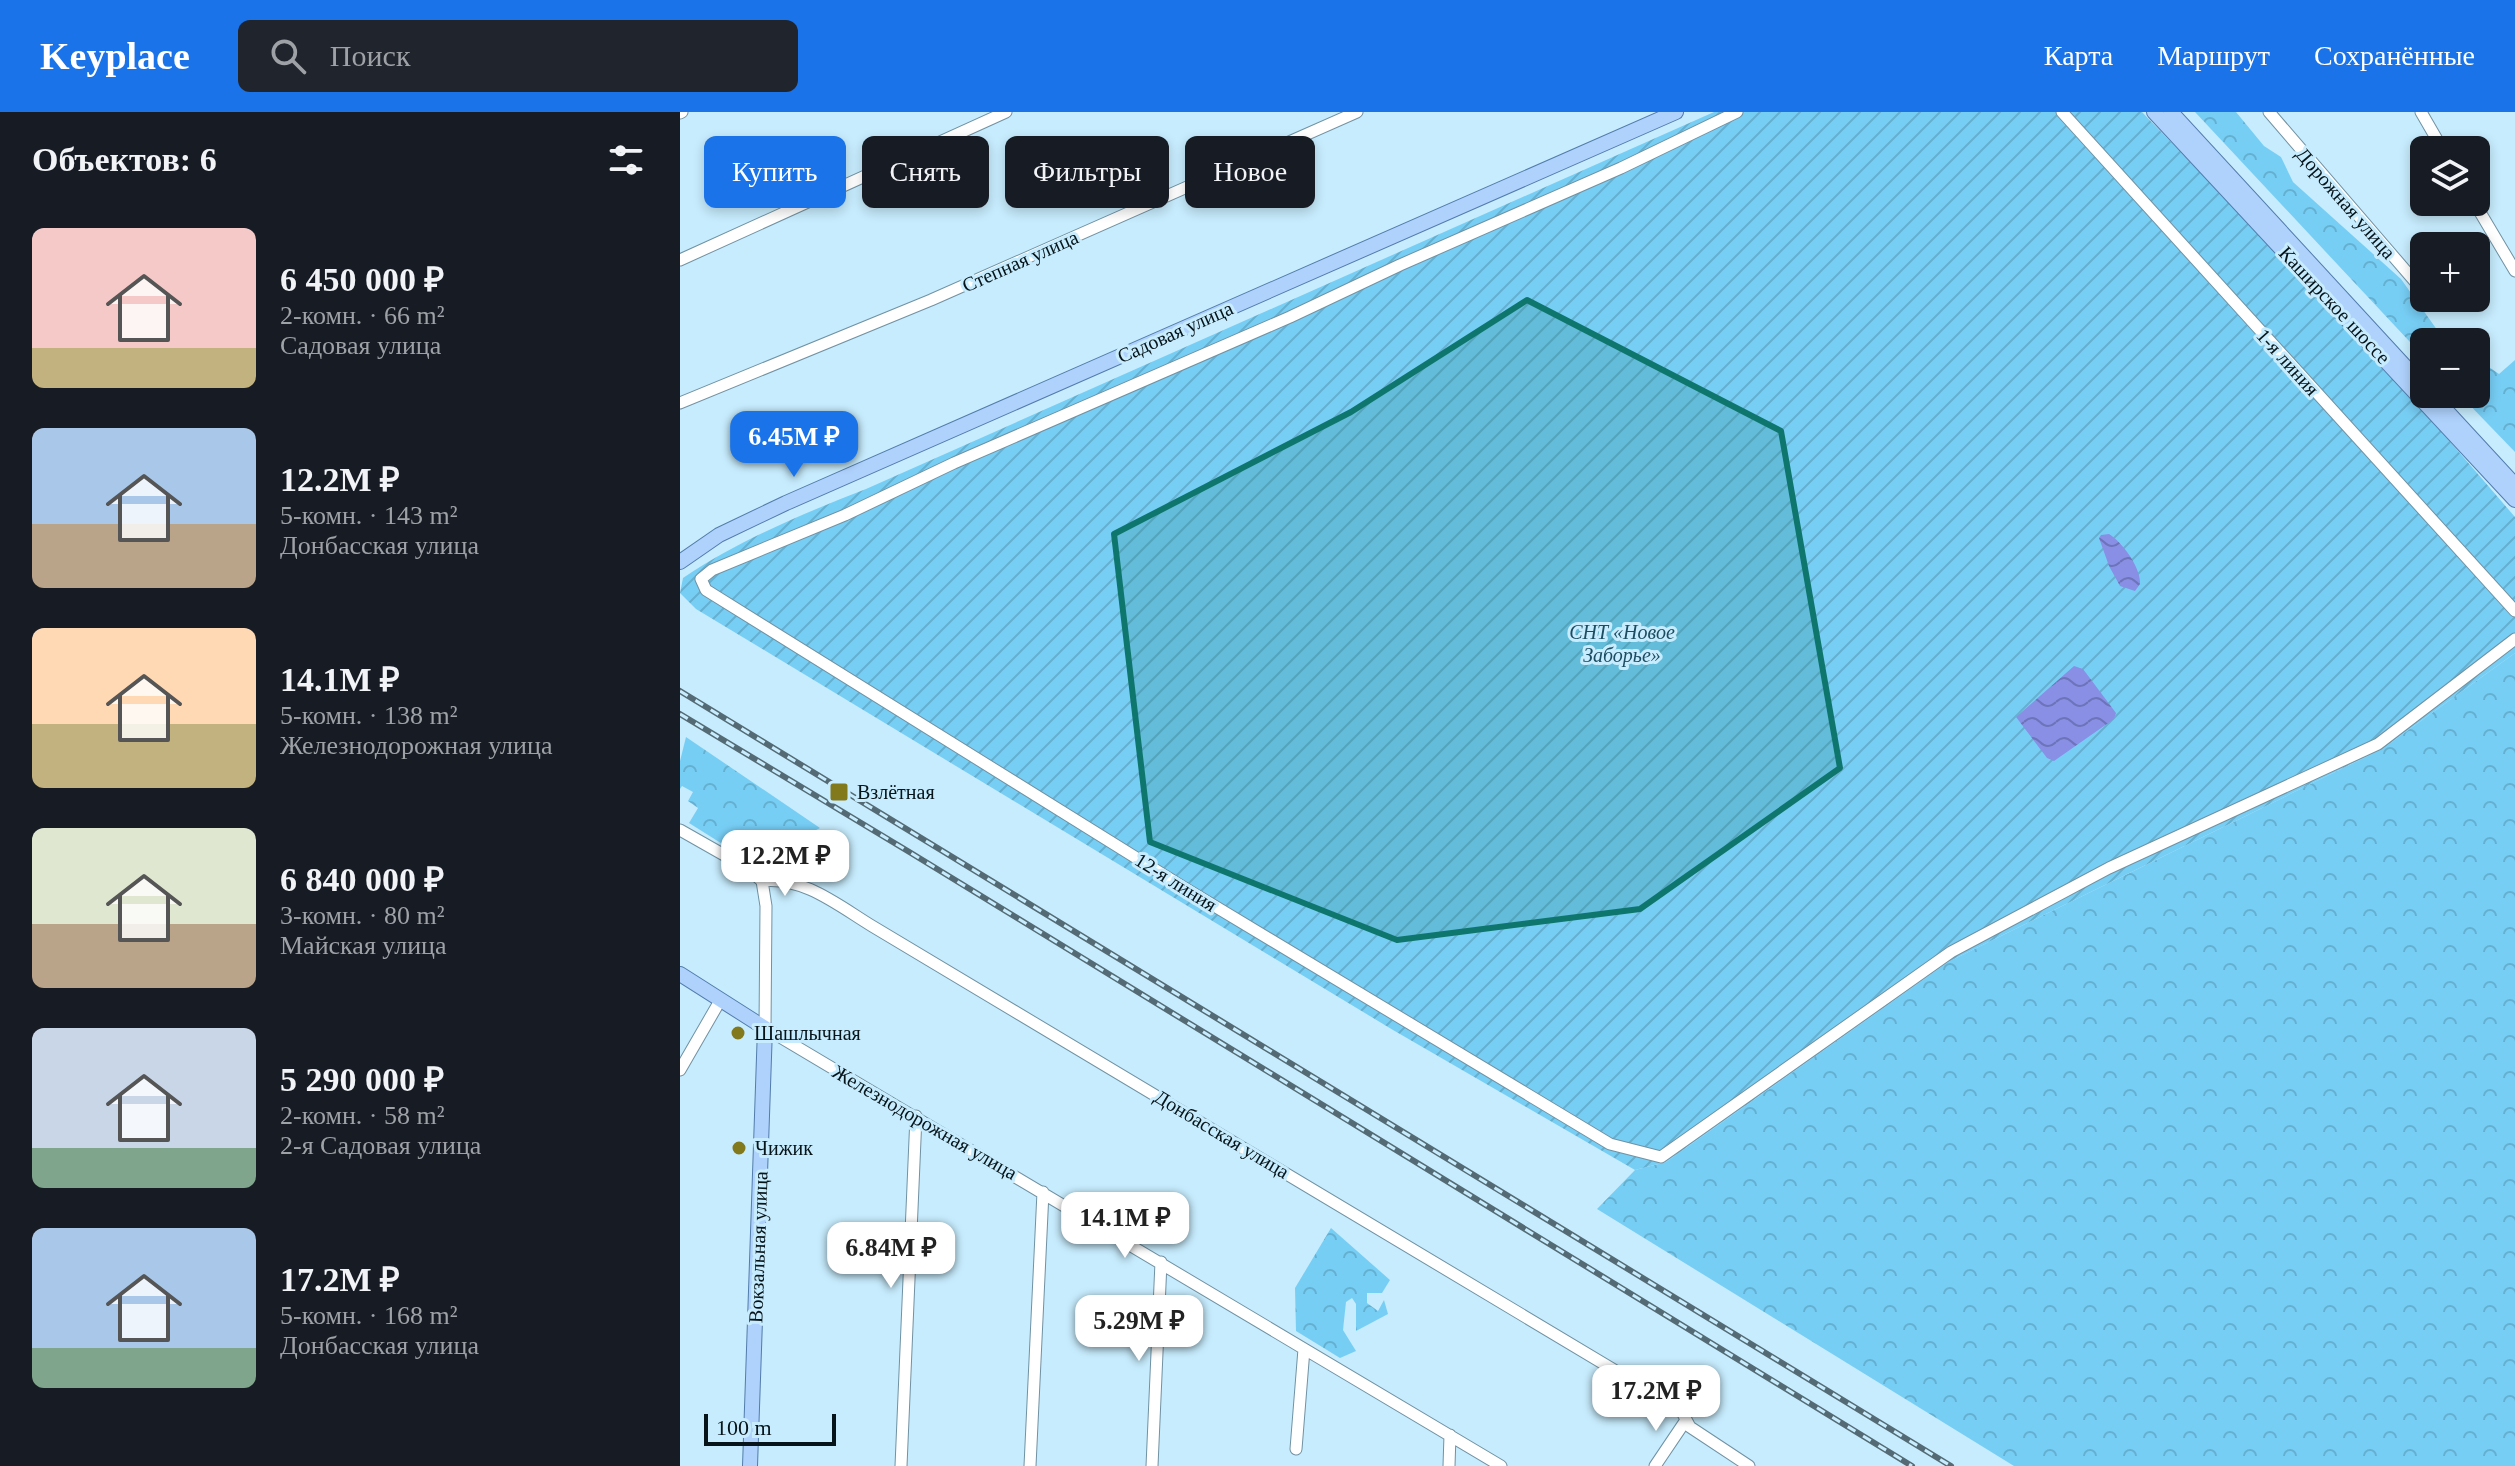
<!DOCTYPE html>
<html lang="ru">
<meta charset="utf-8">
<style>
:root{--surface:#171b24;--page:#20242c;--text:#f1f3f6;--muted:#9ea1a6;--accent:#1a73e8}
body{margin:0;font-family:Georgia,serif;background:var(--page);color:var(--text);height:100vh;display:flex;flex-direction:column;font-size:30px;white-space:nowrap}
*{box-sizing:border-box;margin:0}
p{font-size:26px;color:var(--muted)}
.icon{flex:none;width:44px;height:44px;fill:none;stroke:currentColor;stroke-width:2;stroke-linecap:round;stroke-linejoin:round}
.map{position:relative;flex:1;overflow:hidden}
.details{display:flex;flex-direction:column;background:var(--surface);width:680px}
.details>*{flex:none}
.top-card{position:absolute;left:24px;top:24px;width:760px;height:72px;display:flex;gap:16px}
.buttons{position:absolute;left:1730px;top:24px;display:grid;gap:16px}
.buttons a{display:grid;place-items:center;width:80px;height:80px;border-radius:12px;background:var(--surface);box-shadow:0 4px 12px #0003;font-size:40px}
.scale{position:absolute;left:24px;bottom:20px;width:132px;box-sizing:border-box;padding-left:8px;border:4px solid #07141a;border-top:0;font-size:22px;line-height:28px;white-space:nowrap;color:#07141a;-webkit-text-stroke:6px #c7ecfd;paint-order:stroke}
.price{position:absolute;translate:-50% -68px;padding:0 18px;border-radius:16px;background:#fff;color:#222;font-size:26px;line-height:52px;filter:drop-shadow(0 2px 4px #0008)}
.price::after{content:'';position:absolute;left:50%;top:48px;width:24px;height:18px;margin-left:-12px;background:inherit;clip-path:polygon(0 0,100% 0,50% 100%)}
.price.on{background:var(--accent);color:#fff}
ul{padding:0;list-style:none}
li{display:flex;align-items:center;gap:24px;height:200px;padding:0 32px}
li span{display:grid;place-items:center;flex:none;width:224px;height:160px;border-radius:12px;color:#555}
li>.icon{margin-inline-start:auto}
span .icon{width:96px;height:96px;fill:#fffc;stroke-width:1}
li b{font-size:34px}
h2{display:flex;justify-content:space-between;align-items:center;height:96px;padding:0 32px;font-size:34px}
.chip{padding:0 28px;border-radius:12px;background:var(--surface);box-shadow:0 4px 12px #0003;font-size:28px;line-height:72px}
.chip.on{background:var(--accent);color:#fff}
header{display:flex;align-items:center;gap:48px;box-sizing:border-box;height:112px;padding:0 40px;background:var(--accent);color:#fff}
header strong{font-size:38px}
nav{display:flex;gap:44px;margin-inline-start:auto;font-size:28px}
.search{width:560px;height:72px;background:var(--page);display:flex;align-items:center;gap:20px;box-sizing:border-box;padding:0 28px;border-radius:12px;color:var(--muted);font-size:30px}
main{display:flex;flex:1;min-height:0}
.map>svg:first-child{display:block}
.forest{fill:url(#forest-crowns)}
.garden{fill:url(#garden-furrows)}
.water{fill:url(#water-waves)}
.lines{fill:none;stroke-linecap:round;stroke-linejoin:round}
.minor-casing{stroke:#7092a3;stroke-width:13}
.major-casing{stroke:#527cac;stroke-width:16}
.minor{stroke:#fff;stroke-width:11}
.major{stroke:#afd2fd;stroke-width:14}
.rail-casing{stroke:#546b75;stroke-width:6}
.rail{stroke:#c7ecfd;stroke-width:3;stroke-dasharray:9;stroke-linecap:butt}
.marked{fill:#0f766e;fill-opacity:0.2;stroke:#0f766e;stroke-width:6;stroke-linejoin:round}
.poi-dot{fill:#82781c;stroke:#c7ecfd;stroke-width:3}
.labels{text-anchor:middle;stroke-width:6;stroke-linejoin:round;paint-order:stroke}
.street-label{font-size:20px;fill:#07141a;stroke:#c7ecfd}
.park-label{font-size:20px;font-style:italic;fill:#1b4c61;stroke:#c7ecfd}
.poi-label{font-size:20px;fill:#07141a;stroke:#c7ecfd;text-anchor:start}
</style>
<header>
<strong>Keyplace</strong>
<div class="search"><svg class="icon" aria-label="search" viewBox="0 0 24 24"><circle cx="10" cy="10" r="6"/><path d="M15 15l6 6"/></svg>Поиск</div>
<nav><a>Карта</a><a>Маршрут</a><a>Сохранённые</a></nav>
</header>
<main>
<section class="details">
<h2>Объектов: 6<svg class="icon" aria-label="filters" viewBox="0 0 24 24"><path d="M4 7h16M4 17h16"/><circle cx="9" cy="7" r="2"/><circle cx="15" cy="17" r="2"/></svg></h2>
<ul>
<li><span style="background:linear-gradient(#f6c9c9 75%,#c2b280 0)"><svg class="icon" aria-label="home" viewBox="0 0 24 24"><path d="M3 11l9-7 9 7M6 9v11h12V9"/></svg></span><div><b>6 450 000 ₽</b><p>2-комн. · 66 m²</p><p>Садовая улица</p></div></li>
<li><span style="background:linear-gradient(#a9c7e8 60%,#b9a48a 0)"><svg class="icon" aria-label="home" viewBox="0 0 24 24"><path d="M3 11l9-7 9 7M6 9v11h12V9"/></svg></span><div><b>12.2M ₽</b><p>5-комн. · 143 m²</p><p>Донбасская улица</p></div></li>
<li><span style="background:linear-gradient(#ffd9b3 60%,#c2b280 0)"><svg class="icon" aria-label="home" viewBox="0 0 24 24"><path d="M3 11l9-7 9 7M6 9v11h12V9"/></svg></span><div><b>14.1M ₽</b><p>5-комн. · 138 m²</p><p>Железнодорожная улица</p></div></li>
<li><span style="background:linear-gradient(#dfe7d0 60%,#b9a48a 0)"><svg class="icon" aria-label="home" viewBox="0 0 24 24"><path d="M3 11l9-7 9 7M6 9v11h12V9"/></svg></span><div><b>6 840 000 ₽</b><p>3-комн. · 80 m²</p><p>Майская улица</p></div></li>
<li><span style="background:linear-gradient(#c9d6e8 75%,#7fa58c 0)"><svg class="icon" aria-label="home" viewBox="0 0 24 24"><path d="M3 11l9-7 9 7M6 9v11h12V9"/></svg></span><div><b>5 290 000 ₽</b><p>2-комн. · 58 m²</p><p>2-я Садовая улица</p></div></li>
<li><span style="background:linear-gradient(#a9c7e8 75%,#7fa58c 0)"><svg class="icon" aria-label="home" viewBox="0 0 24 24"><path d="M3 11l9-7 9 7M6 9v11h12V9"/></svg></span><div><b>17.2M ₽</b><p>5-комн. · 168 m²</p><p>Донбасская улица</p></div></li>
</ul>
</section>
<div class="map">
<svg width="1835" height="1354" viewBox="0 0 1835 1354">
<defs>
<pattern id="forest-crowns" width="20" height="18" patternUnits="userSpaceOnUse" patternTransform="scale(2)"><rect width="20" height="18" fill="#77cef5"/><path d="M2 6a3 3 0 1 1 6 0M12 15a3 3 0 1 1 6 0" fill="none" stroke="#65b0d1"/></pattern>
<pattern id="garden-furrows" width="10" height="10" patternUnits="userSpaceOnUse" patternTransform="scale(2)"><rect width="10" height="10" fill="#77cef5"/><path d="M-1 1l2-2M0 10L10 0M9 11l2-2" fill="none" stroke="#65b0d1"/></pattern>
<pattern id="water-waves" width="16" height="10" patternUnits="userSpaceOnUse" patternTransform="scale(2)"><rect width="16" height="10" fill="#888fe5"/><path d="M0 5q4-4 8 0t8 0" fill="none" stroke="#6d74b9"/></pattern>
</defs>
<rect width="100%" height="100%" fill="#c7ecfd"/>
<!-- forest -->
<path class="forest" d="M1515,0H1556L1584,34L1601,45L1613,70L1721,167L1760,222L1772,230H1744V245Z
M1796,246L1819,262L1835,248V340L1779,282H1796Z
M1835,541V1354H1334L917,1097L955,1058L986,1050L1268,850L1702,637Z
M6,625L140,716L100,737L78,723L63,745L9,711L18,696L8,689L13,680L2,674L0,677V649Z
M651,1116L710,1168L702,1181H687V1191L698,1199L704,1188L708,1202L676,1219V1192L672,1186L666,1190L663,1218L676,1239L660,1246L616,1219L615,1176Z"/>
<!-- garden -->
<path class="garden" d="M1034,0H1462L1691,238L1835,405V541L1702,637L1268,850L986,1050L955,1058L713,918L16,497L0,481L3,466C60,428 122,402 186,377Z"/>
<!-- water -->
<path class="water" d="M1429,422C1443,431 1461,456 1460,472L1455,479L1440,474L1429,454L1419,426L1421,423Z
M1394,554L1403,557L1436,601L1434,607L1374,649L1367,646L1336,605Z"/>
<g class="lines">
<defs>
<path id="minor" d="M1057,0L941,56L720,153L610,205L274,351L165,403L32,458L21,467L26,478L503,775L930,1032L981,1045L1271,840L1429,756L1698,632L1835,527
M1382,0L1835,499
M1589,0L1744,180
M1741,0L1763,38
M0,1L2,0
M1794,90L1835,159
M0,148L326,0
M0,291L251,188L677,0
M0,718L67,756L82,769L86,794L85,916L821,1354
M82,769C123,764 159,794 192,814L1001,1298L1010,1315L1069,1354
M0,958L41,887
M616,1337L624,1237
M221,1354L236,1004
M350,1354L363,1080
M472,1354L481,1150
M769,1354L770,1323
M975,1354L1006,1308"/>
<path id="major" d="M1474,0L1835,388
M1491,0L1744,275
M1751,282L1835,373
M0,450L39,423L106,391L996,0
M0,862L85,916L70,1354"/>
</defs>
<!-- minor casing -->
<use href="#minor" class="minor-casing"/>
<!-- major casing -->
<use href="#major" class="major-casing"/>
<!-- minor -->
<use href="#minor" class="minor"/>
<!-- major -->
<use href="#major" class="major"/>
<defs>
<path id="rail" d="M0,579L1271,1354
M0,602L231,741L1232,1354"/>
</defs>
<!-- rail casing -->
<use href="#rail" class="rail-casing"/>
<!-- rail -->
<use href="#rail" class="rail"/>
</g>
<!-- marked area -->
<path class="marked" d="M847,188L1101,319L1160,656L960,797L717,828L470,730L434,422L671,300Z"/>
<!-- markers -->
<g class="poi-dot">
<rect x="149" y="670" width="20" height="20" rx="4"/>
<circle cx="58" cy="921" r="8"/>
<circle cx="59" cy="1036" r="8"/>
</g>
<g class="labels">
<!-- street labels -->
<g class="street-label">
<text transform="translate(1666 91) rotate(49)" y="7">Дорожная улица</text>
<text transform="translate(340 149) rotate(-24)" y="7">Степная улица</text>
<text transform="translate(1655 193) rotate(47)" y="7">Каширское шоссе</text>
<text transform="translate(495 220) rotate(-24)" y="7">Садовая улица</text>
<text transform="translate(1608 250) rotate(48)" y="7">1-я линия</text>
<text transform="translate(496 770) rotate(32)" y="7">12-я линия</text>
<text transform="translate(245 1010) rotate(30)" y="7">Железнодорожная улица</text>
<text transform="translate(542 1022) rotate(31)" y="7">Донбасская улица</text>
<text transform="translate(78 1135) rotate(-88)" y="7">Вокзальная улица</text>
</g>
<!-- park labels -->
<g class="park-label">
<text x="942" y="527">СНТ «Новое<tspan x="942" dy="23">Заборье»</tspan></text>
</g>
<!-- poi labels -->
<g class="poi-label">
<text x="177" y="687">Взлётная</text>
<text x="74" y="928">Шашлычная</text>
<text x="75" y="1043">Чижик</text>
</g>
</g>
</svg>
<div class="buttons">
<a><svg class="icon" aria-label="layers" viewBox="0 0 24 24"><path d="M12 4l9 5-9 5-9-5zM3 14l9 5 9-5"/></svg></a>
<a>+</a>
<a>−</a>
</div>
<div class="scale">100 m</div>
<b class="price on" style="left:114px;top:367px">6.45M ₽</b>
<b class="price" style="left:105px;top:786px">12.2M ₽</b>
<b class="price" style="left:445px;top:1148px">14.1M ₽</b>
<b class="price" style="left:211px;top:1178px">6.84M ₽</b>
<b class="price" style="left:459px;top:1251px">5.29M ₽</b>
<b class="price" style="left:976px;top:1321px">17.2M ₽</b>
<div class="top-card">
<a class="chip on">Купить</a>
<a class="chip">Снять</a>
<a class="chip">Фильтры</a>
<a class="chip">Новое</a>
</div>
</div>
</main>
